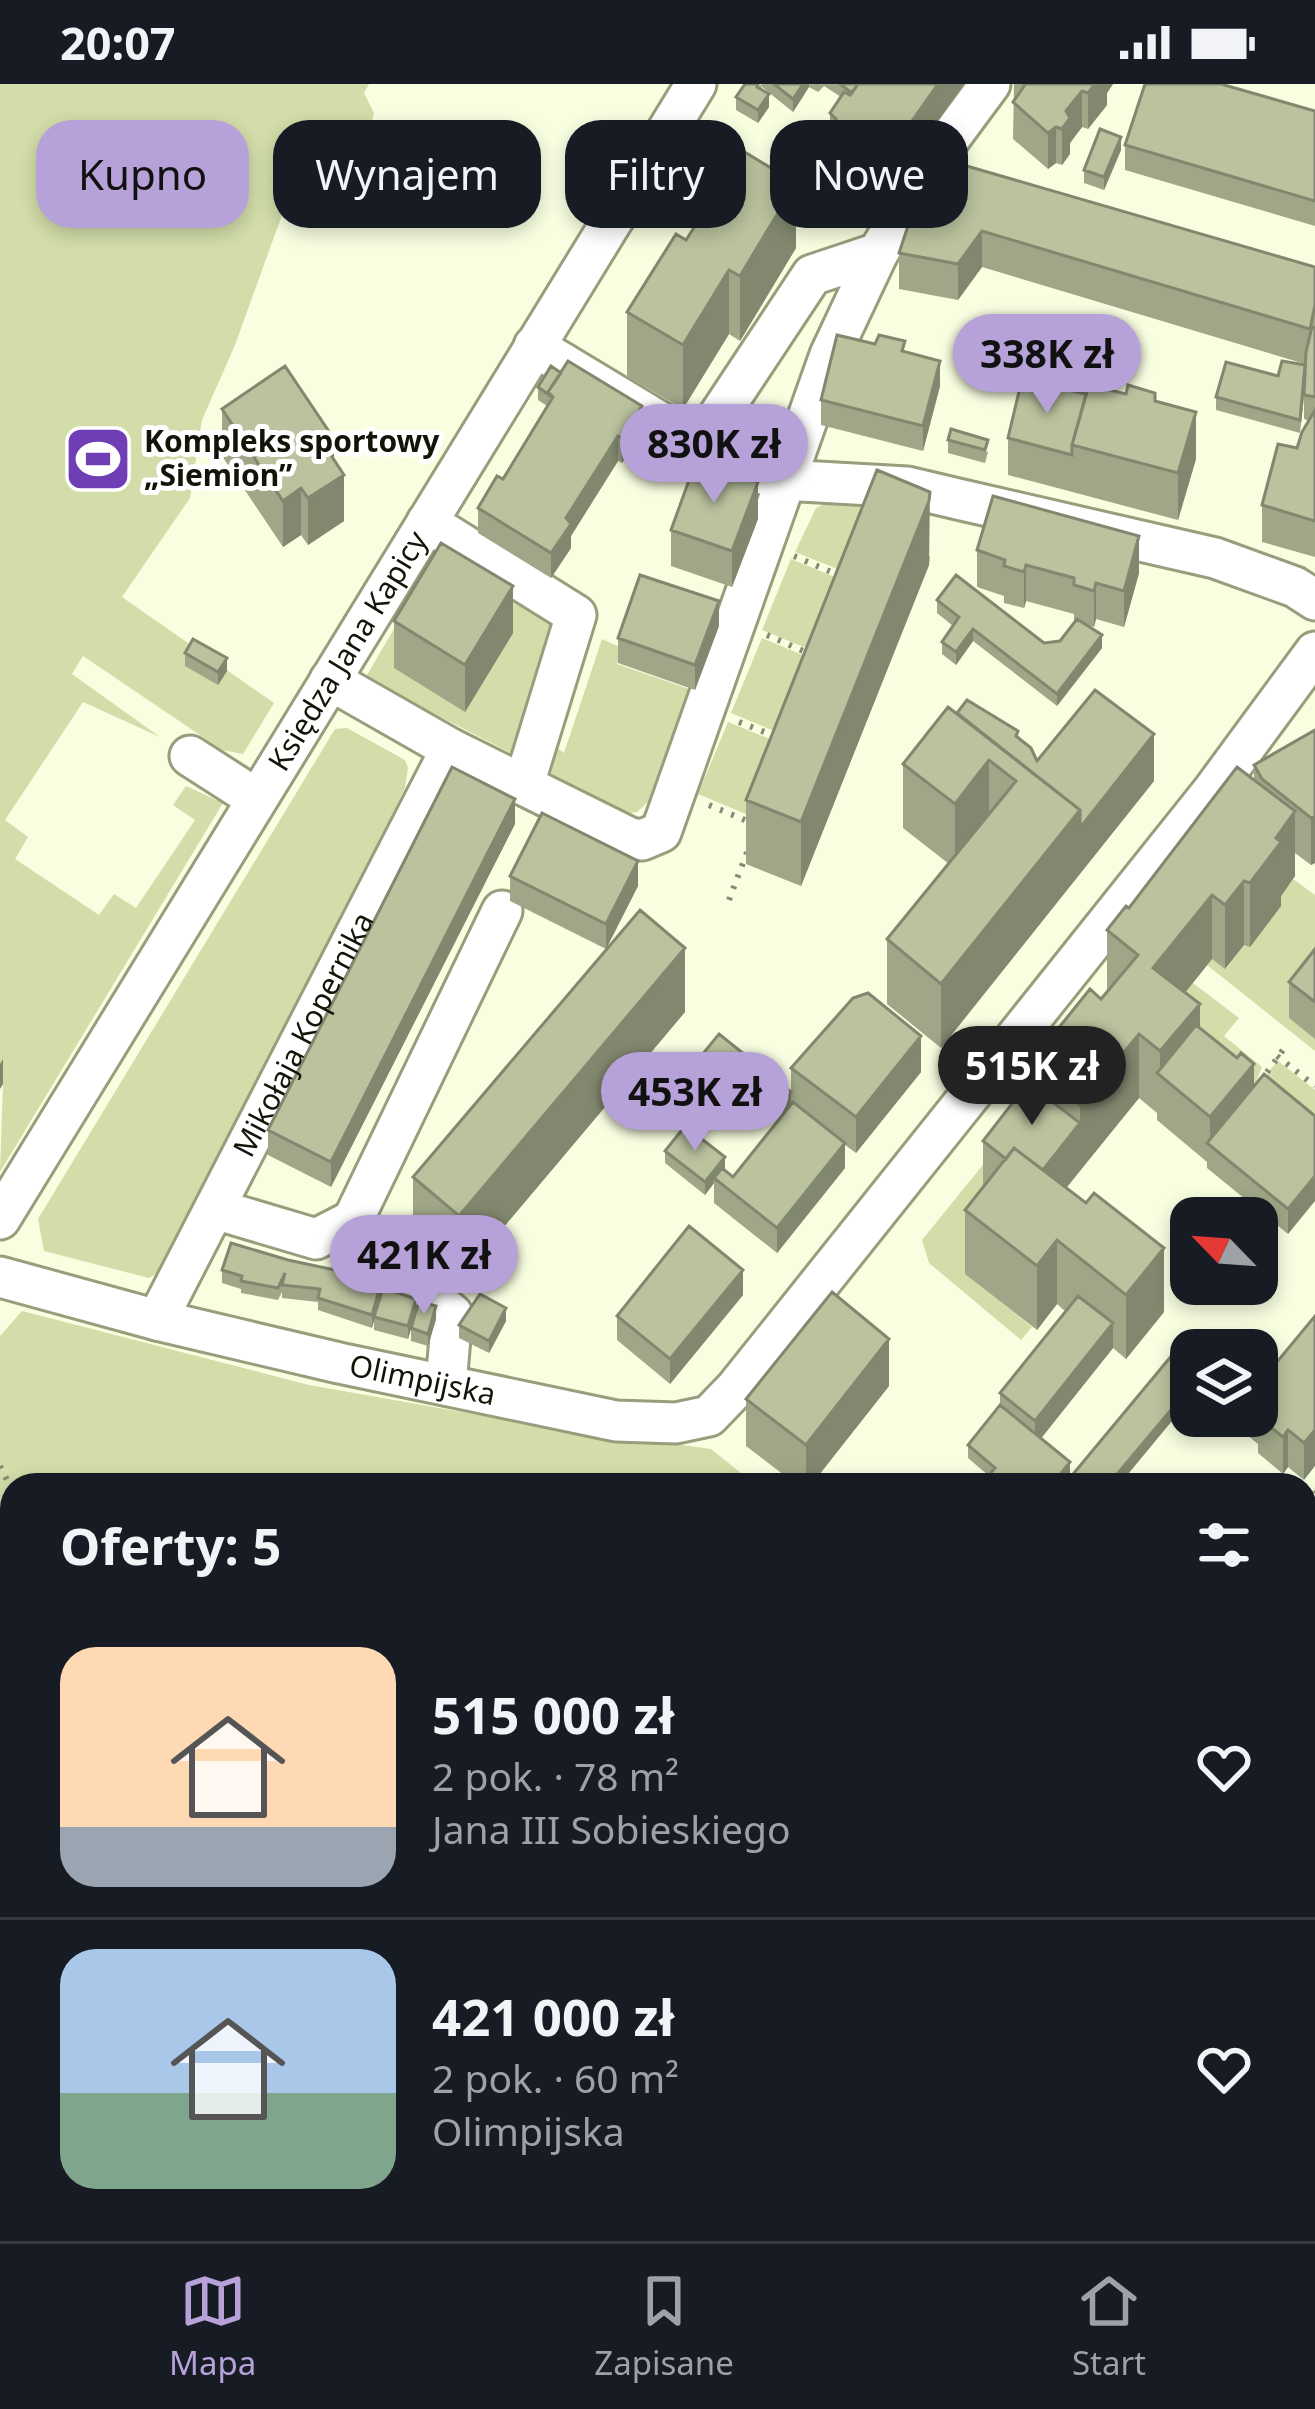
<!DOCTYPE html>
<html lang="pl">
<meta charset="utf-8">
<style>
:root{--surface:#171b24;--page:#20242c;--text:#f1f3f6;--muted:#9ea1a6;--line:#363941;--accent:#b6a2d9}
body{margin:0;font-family:"Noto Sans",sans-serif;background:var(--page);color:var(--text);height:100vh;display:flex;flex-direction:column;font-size:45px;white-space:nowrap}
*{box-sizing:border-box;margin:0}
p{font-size:39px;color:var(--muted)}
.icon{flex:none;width:66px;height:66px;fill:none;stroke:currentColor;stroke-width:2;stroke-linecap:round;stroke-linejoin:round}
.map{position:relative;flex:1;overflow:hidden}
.details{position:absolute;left:0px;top:1389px;width:1317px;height:768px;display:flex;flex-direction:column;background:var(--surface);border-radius:36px 36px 0 0;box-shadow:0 6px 18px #0003}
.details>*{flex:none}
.hud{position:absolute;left:36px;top:36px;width:1245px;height:108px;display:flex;gap:24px}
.needle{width:78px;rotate:295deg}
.controls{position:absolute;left:1170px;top:1113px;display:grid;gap:24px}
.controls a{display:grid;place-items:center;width:108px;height:108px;border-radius:24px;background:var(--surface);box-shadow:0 6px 18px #0003;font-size:60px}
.price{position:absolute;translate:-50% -102px;padding:0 27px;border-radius:42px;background:var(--accent);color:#111;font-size:39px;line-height:78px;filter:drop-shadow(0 3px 6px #0008)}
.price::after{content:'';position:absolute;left:50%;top:72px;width:36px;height:27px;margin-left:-18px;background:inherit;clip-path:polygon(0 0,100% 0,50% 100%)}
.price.current{background:#222;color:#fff}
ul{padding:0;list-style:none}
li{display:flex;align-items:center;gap:36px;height:300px;padding:0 60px}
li+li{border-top:3px solid var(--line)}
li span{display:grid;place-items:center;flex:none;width:336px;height:240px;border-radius:36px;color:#555}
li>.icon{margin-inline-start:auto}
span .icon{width:144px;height:144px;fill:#fffc;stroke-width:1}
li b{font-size:51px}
h2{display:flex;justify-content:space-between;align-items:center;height:144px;padding:0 60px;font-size:51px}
.tag{padding:0 42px;border-radius:36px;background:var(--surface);box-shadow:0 6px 18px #0003;font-size:42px;line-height:108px}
.tag.current{background:var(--accent);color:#111}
.status{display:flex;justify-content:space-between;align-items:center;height:84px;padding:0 60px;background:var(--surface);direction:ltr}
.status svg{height:33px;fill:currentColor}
.tab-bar{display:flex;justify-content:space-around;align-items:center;height:168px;border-top:3px solid var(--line);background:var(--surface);font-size:33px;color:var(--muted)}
.tab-bar a{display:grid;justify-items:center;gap:6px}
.tab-bar .current{color:var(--accent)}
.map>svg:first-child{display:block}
.green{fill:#d2dda9}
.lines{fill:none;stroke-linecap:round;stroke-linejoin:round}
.minor-casing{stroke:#979e7c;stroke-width:45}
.path{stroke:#878b75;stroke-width:6;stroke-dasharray:3 9;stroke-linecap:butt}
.minor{stroke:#fff;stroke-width:39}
.wall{fill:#a0a788}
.shaded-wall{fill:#82886f}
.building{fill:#bac29e;stroke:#82886f;stroke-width:3}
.labels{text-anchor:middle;stroke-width:10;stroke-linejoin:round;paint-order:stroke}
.poi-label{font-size:30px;font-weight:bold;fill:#111407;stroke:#fff;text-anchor:start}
.street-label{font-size:30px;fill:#111407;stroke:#fff}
</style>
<div class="status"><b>20:07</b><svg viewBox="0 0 49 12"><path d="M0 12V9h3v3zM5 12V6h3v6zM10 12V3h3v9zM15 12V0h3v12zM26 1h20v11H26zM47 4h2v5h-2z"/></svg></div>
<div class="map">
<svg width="1315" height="2157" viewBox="0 0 1315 2157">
<rect width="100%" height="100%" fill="#f8fee0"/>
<!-- green -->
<path class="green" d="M0,0H369L364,9L374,29L368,51C358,58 342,65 335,75C317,101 328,113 287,117L235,261L202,336L190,414L122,513L274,619L243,670L222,666L83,572L72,590L160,653L83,618L5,736L28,753L15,775L99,831L114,810L136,824L195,736L173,721L186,702L223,719L0,1088L3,1000L0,997Z
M828,418H879L850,490L795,468L816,424Z
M443,461L559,530L522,675L371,597L367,591Z
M791,475L847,498L818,569L762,546Z
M762,554L817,577L786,652L731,629Z
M602,555L622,564L617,580L689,605L648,718L637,728L629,729L551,690L557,664L564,669Z
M728,638L782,660L753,733L698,710Z
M347,644L405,676L408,684L405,704L173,1180L149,1194L44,1167L38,1135L335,645Z
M1293,795L1315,811V967L1207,881L1212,875L1226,885L1244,861L1250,862L1280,823L1276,818Z
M1193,899L1239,934L1224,952L1262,983L1247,1020L1153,948Z
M1278,977L1315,1006V1057L1254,1026L1269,987Z
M1003,1056L966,1190L1032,1243L1021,1256L929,1179L922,1156Z
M22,1227L309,1301L507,1336L711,1365L756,1401H12V1475L0,1472V1252Z
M1305,1488L1315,1489V1726L1305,1724Z
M1305,1781L1315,1791V1865L1305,1890Z
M0,2102L12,2107V2145H38L35,2152L48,2157H0Z
M542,2145H640L637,2157H537Z
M894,2145H1082L1085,2157H889Z
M1094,2145H1204L1199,2157H1097Z"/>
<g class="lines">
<defs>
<g id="minor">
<path d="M534,262L675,347L756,388L783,396L907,403L962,416L1215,474L1295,503L1315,516"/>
<path d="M700,360L812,191L878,169"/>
<path d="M427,438L576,531L524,700"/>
<path d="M330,596L451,665L630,754L642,756L661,748L830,271L878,169L933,77L990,0"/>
<path d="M190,672L257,715"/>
<path d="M215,1125L316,1155L353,1136L502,827"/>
<path id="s1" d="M0,1135L696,0"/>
<path d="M343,1142L452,1230L446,1301"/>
<path id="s2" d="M0,1193L157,1236L339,1279L616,1337L676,1339L709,1332L736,1304L1212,708L1315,568"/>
<path id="s3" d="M157,1236L451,665"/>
<path d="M1305,1431L1315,1429"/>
<path d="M0,1496L12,1498"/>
<path d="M0,1721L12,1699"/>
<path d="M1305,1746L1315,1750"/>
<path d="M1305,1961L1315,1935"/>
<path d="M0,2074L12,2078"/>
<path d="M109,2157L114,2145"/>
<path d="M772,2157L777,2145"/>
<path d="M1230,2157L1235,2145"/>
</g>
</defs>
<!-- minor casing -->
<use href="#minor" class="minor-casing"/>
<!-- path -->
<path class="path" d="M794,472L843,493
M767,551L810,570
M739,638L777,653
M709,721L752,739
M729,816L749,763
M1277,972L1315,1002
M1260,998L1288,959
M0,1382L12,1406
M0,1842L12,1816
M1305,1900L1315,1875
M1305,2032L1315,2005
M1305,2128L1315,2132
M188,2145L216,2157
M1089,2145L1092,2157
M557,2157L562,2145
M642,2157L645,2145"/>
<!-- minor -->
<use href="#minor" class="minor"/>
</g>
<!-- wall -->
<path class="wall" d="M762,0H964L867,137L815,102V66L830,44V29L841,13L824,2L818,8L809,3L793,28L762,3Z
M762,0L761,5L769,23L758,39L736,26V13Z
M1014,0H1113L1107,9V21L1088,45L1082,43L1070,59V70L1062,81L1056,79L1048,85L1013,55Z
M1315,27V142L1125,86V61Z
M1121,66L1104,106L1084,99V86Z
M909,139L1315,183V473L1262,458V421L1297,364L1309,337L1304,335V314L1300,349L1216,326V313L1305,280L982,183L958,216L899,205V169Z
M686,156L796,164L740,257L729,250L683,325L627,292V228Z
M940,302L923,367L821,341V316Z
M538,303L642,347L622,379L618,377L571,452V464L551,494L478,449V424L503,395L547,322L538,316Z
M1086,310L1155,317L1196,375L1178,436L1008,391V354Z
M222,325L334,376L344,437L308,461L301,451L283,463L222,372Z
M948,356L988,368L985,379L948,369Z
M758,435L732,503L671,482V446Z
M977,466L1139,489L1124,543L1096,535L1094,543L1086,541L1102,564L1057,622L973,557L956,581L942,570V558L953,542L937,529V516L1044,559L1060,557L1074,538V530L1026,517L1024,524L1004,519V512L977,503Z
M930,472L929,481L801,802L746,780V716Z
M394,537L513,549L465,628L394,584Z
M719,542L695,606L618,579V554Z
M185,569L227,587L218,601L185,582Z
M957,629L1018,653L1037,677L1154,697L941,964L887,920V855L949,780L903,744V680Z
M1315,646V779L1311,781L1295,769V792L1281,812V822L1250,863L1244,861L1225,885L1212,875L1185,909L1200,944L1254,1002L1315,1032L1288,1150L1207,1084V1078L1157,1036V1029L1139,1014L1065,1104L1164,1228L1126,1275L1113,1264L1041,1354L1070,1390L1062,1401H985V1396L989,1392L968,1374V1361L1000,1321V1309L1065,1227L1057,1220L1037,1246L965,1190V1126L983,1103V1057L1028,999V982L1107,908V846L1254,696V681Z
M515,740L331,1103L268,1071V1046Z
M510,792L638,802L606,865L510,817Z
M1315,865V955L1289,934V898Z
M685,928L459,1196L413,1157V1093Z
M719,950L791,1020V984L921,988L856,1069L845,1061V1084L777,1169L714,1119V1099L705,1111L665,1079V1067L724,1086L733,1093L781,1031L744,1003L714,1041L679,1012V999Z
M222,1186L363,1199L380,1215L436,1235L428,1262L411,1257V1245L408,1255L374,1246V1235L372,1244L318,1226V1218L282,1214V1208L278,1216L241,1209V1205L222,1199Z
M743,1211L670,1300L617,1256V1232Z
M1315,1232L1304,1396L1288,1383L1283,1390L1258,1369V1360L1247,1351V1332H1257V1302Z
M506,1237L489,1269L459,1254V1241Z
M889,1302L811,1401H797L746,1362V1315Z
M1305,1439L1312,1453L1315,1439V1489L1305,1488Z
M12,1825V2053L0,2047V1850Z
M324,2145H362L357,2157H351Z
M796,2145H894L889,2157H796Z"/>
<!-- shaded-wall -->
<path class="shaded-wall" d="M803,0H809V3L793,28V15Z
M938,0H964L867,137V101Z
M1095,0H1113L1107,9V21L1088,45V9Z
M1082,7V43L1070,59V70L1062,81V45L1066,27Z
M769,10V23L758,39V26Z
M1056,43V79L1048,85V49Z
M1121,53V66L1104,106V93Z
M796,99V164L740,257V192Z
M982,147V183L958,216V180Z
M729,186V250L683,325V261Z
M940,277V302L923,367V342Z
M642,322V347L622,379V354Z
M1196,328V375L1178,436V389Z
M618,352V377L571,452V464L551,494V469L566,434Z
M334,355V397L344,391V437L308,461V414L325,362Z
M758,398V435L732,503V467Z
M301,404V451L283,463V417Z
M930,408L929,481L801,802V738Z
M1139,452V489L1124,543V507Z
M1026,481V517L1024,524V488Z
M1096,499V535L1094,543V507Z
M513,502V549L465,628V581Z
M719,517V542L695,606V581Z
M973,545V557L956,581V568Z
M1102,551V564L1057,622V610Z
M227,574V587L218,601V588Z
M1154,650V697L941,964V900L1080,726Z
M989,676V741L955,784V720Z
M515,715V740L331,1103V1078Z
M1295,727V792L1281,812V822L1250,863V799L1276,754Z
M1315,732V779L1311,781V734Z
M638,777V802L606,865V840Z
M1244,797V861L1225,885V821Z
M1212,811V875L1153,948V884Z
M685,864V928L459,1196V1132Z
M1200,920V984L1160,992V967Z
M1139,950V1014L1034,1144V1097L1080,1039V1021Z
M921,952V988L856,1069V1033Z
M3,975V1000L0,1005V980Z
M1254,980V1026L1210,1061V1033Z
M744,990V1003L714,1041V1029Z
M791,1008V1021L781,1031V1019Z
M845,1059V1084L777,1169V1144Z
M725,1073V1086L714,1094V1099L705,1111V1098Z
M1315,1092V1117L1288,1150V1125Z
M1057,1156V1220L1037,1246V1182Z
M1164,1164V1228L1126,1275V1211Z
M743,1186V1211L670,1300V1275Z
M380,1203V1216L372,1244V1231Z
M416,1215V1228L408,1255V1242Z
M436,1222V1235L428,1262V1250Z
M506,1224V1237L489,1269V1257Z
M1113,1239V1264L1035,1362V1337Z
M889,1255V1302L811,1401H806V1361Z
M1191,1302V1314L1119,1401H1108Z
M1288,1346V1383L1283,1390V1353Z
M1315,1346V1382L1304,1396V1359Z
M1070,1378V1390L1062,1401H1052Z
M865,2145H894L889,2157H859Z"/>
<!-- building -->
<path class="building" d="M745,0H758L757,3L769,10L758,26L736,13Z
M774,0H803L793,15Z
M840,0H858L852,9Z
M858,0H938L867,101L815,66L836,35L830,29L844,8L850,11Z
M1024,0H1095L1088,9L1082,7L1066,27L1070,34L1062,45L1056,43L1048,49L1013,18L1025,1Z
M1145,0H1221L1315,27V117L1125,61Z
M1100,45L1121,53L1104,93L1084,86Z
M743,67L796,99L740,192L729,186L683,261L627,228L676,150L686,156Z
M953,78L1315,183V221L1310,245L982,147L958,180L899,169L909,139Z
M1312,243L1315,244V313L1304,311L1306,268Z
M837,251L875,260L879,251L905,257L902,267L940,277L923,342L821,316Z
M568,277L642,322L622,354L618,352L566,434L571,440L551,469L478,424L497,392L503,395L553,313L548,308Z
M1282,277L1305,281L1300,336L1216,313L1226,278L1278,292Z
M285,282L334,355L325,362L344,391L308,414L301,404L283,417L222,325Z
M551,282L561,289L548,308L549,311L538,303Z
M1022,295L1086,310L1072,361V371L1008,354Z
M1089,301L1126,310L1128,301L1155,309V317L1196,328L1178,389L1072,361Z
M1315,326V437L1262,421L1278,360L1297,364L1302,348Z
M951,345L988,356L985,366L948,356Z
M696,377L758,398L732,467L671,446Z
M877,386L930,408L929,417L801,738L746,716Z
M993,412L1139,452L1124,507L1096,499L1094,507L1074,501V494L1026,481L1024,488L1004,482L1005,476L977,466Z
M441,459L513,502L465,581L394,537Z
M640,491L719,517L695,581L618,554Z
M956,491L1044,559L1060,557L1077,535L1102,551L1057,610L973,545L956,568L942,558L959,533L937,516Z
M193,555L227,574L218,588L185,569Z
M1095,606L1154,650L1080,744V726L957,629L967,616L1018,647L1016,652L1031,664L1037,677Z
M948,623L1080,726L941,900L887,855L1016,697L989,676L955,720L903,680Z
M1315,646V732L1311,734L1262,695L1254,681Z
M452,683L515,715L331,1078L268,1046Z
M1237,683L1295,727L1276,754L1281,758L1250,799L1244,797L1225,821L1212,811L1153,884L1200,920L1160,967L1139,950L1080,1021L1028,982L1090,905L1101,915L1138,871L1107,846L1126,822L1129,824Z
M542,729L638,777L606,840L510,792Z
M640,826L685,864L459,1132L413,1093Z
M1315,865V918L1289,898Z
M868,909L921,952L856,1033L791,984L853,914Z
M1196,941L1237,974L1241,969L1254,980L1210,1033L1157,989Z
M719,950L791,1008L781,1019L744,990L714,1029L679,999Z
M1264,990L1315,1032V1092L1288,1125L1207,1059Z
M1028,999L1080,1039L1043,1086L1014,1064L1006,1075L983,1057Z
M793,1018L845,1059L777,1144L714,1094L722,1084L733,1093Z
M685,1042L725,1073L705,1098L665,1067Z
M1014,1064L1086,1119L1094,1109L1164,1164L1126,1211L1057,1156L1037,1182L965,1126Z
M689,1142L743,1186L670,1275L617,1232Z
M231,1159L288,1176L363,1192L362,1199L380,1203L372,1231L318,1214L320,1205L282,1201L285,1189L278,1204L241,1197L242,1192L222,1186Z
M383,1204L416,1215L408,1242L374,1233Z
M832,1208L889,1255L806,1361L746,1315Z
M480,1210L506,1224L489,1257L459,1241Z
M1078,1212L1113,1239L1035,1337L1000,1309Z
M419,1217L436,1222L428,1250L411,1244Z
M1315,1232V1346L1304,1359L1288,1346L1283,1353L1258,1333L1262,1327L1257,1323V1302Z
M1189,1260L1196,1266H1191V1302L1108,1401H1064L1173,1270L1176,1274Z
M1000,1321L1070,1378L1052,1401H991L985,1396L995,1384L968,1361Z
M1305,1439L1312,1440V1453L1315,1439V1476L1305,1475Z
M12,1825V1960L0,1954V1850Z
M797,2145H865L859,2157H806L809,2150Z"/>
<!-- icons -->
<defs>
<symbol id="stadium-square" viewBox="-11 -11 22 22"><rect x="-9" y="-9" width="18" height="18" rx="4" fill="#6f3eb5" stroke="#fff"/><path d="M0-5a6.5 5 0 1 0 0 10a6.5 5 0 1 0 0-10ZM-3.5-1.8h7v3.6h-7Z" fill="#fff"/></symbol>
</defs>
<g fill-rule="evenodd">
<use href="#stadium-square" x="60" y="337" width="76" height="76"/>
</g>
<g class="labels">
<!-- poi labels -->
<g class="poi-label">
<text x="144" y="368">Kompleks sportowy<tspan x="144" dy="34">„Siemion”</tspan></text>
</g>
<!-- street labels -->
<g class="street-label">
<text dy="10" stroke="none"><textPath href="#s1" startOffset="666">Księdza Jana Kapicy</textPath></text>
<text dy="10" stroke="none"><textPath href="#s3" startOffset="321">Mikołaja Kopernika</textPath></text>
<text dy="10" stroke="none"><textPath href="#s2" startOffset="435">Olimpijska</textPath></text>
</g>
</g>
</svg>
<div class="controls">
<a><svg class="needle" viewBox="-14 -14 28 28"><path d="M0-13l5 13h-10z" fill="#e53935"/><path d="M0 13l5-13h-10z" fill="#9ea1a6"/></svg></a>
<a><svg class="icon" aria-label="layers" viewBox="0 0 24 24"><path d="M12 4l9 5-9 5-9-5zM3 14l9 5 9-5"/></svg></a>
</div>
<b class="price" style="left:1047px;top:332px">338K zł</b>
<b class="price" style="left:714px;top:422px">830K zł</b>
<b class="price current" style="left:1032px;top:1044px">515K zł</b>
<b class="price" style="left:695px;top:1070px">453K zł</b>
<b class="price" style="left:424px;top:1233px">421K zł</b>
<div class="hud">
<a class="tag current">Kupno</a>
<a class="tag">Wynajem</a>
<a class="tag">Filtry</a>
<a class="tag">Nowe</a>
</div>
<section class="details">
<h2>Oferty: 5<svg class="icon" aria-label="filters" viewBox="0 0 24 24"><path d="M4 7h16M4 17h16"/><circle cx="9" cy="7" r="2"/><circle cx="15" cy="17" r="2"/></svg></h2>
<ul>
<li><span style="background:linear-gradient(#ffd9b3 75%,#9aa5b1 0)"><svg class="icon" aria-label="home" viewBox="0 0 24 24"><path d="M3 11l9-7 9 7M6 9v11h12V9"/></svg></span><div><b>515 000 zł</b><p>2 pok. · 78 m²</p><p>Jana III Sobieskiego</p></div><svg class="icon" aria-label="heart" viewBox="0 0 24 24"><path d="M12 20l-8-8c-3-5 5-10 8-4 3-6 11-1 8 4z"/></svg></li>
<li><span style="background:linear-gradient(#a9c7e8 60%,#7fa58c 0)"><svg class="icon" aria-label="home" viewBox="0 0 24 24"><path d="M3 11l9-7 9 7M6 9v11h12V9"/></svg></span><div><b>421 000 zł</b><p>2 pok. · 60 m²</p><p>Olimpijska</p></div><svg class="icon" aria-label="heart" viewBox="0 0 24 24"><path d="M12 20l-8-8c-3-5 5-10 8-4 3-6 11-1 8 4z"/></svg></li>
</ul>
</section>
</div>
<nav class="tab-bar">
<a class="current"><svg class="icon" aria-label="map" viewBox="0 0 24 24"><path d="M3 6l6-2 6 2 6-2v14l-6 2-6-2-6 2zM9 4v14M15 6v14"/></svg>Mapa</a>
<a><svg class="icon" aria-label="saved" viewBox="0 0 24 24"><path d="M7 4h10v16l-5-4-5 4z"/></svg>Zapisane</a>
<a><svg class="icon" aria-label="home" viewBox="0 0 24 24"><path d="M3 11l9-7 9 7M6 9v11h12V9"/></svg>Start</a>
</nav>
